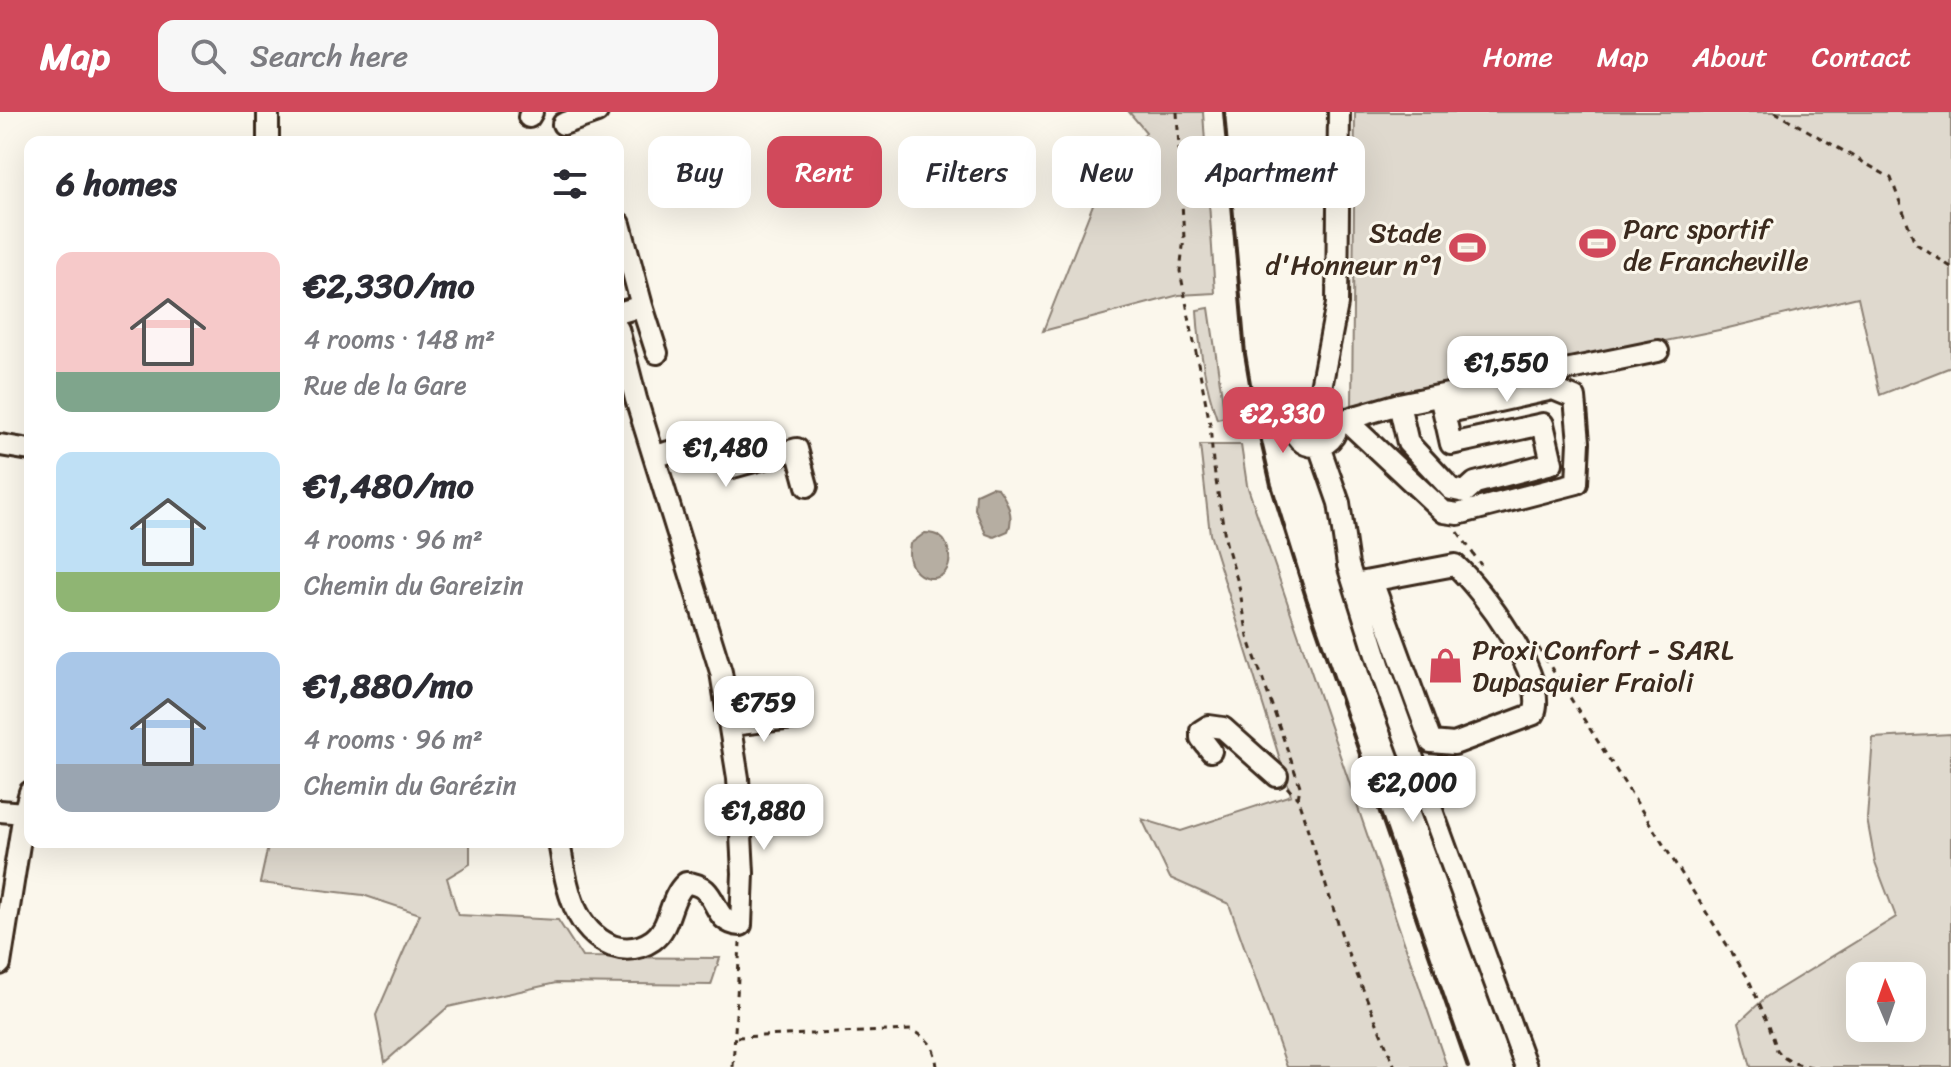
<!DOCTYPE html>
<meta charset="utf-8">
<style>
:root{--surface:#fff;--page:#f7f7f7;--text:#2b2b33;--muted:#7c7c81;--accent:#d1495b}
body{margin:0;font-family:Sriracha,sans-serif;background:var(--page);color:var(--text);height:100vh;display:flex;flex-direction:column;font-size:30px;white-space:nowrap}
*{box-sizing:border-box;margin:0}
p{font-size:26px;color:var(--muted)}
.icon{flex:none;width:44px;height:44px;fill:none;stroke:currentColor;stroke-width:2;stroke-linecap:round;stroke-linejoin:round}
.map{position:relative;flex:1;overflow:hidden}
.drawer{position:absolute;left:24px;top:24px;width:600px;height:712px;display:flex;flex-direction:column;background:var(--surface);border-radius:16px;box-shadow:0 8px 32px #0002}
.drawer>*{flex:none}
.guide{position:absolute;left:648px;top:24px;width:760px;height:72px;display:flex;gap:16px}
.needle{width:52px;rotate:358deg}
.buttons{position:absolute;left:1846px;top:850px;display:grid;gap:16px}
.buttons a{display:grid;place-items:center;width:80px;height:80px;border-radius:16px;background:var(--surface);box-shadow:0 8px 32px #0002;font-size:40px}
.price{position:absolute;translate:-50% -68px;padding:0 18px;border-radius:16px;background:#fff;color:#222;font-size:26px;line-height:52px;filter:drop-shadow(0 2px 4px #0008)}
.price::after{content:'';position:absolute;left:50%;top:48px;width:24px;height:18px;margin-left:-12px;background:inherit;clip-path:polygon(0 0,100% 0,50% 100%)}
.price.active{background:var(--accent);color:#fff}
ul{padding:0;list-style:none}
li{display:flex;align-items:center;gap:24px;height:200px;padding:0 32px}
li span{display:grid;place-items:center;flex:none;width:224px;height:160px;border-radius:16px;color:#555}
li>.icon{margin-inline-start:auto}
span .icon{width:96px;height:96px;fill:#fffc;stroke-width:1}
li b{font-size:34px}
h2{display:flex;justify-content:space-between;align-items:center;height:96px;padding:0 32px;font-size:34px}
.pill{padding:0 28px;border-radius:16px;background:var(--surface);box-shadow:0 8px 32px #0002;font-size:28px;line-height:72px}
.pill.active{background:var(--accent);color:#fff}
header{display:flex;align-items:center;gap:48px;box-sizing:border-box;height:112px;padding:0 40px;background:var(--accent);color:#fff}
header strong{font-size:38px}
nav{display:flex;gap:44px;margin-inline-start:auto;font-size:28px}
.search{width:560px;height:72px;background:var(--page);display:flex;align-items:center;gap:20px;box-sizing:border-box;padding:0 28px;border-radius:16px;color:var(--muted);font-size:30px}
.map>svg:first-child{display:block}
.green{fill:#dfd9ce;stroke:#8d8276;stroke-width:2;fill-rule:evenodd}
.water{fill:#b6aea2;stroke:#85796d;stroke-width:2}
.lines{fill:none;stroke-linecap:round;stroke-linejoin:round}
.minor-casing{stroke:#3b2a1e;stroke-width:26}
.path{stroke:#3b2a1e;stroke-width:3;stroke-dasharray:6 6;stroke-linecap:butt}
.minor{stroke:#fbf7ec;stroke-width:20}
.rail{stroke:#3b2a1e;stroke-width:4}
.labels{text-anchor:middle;stroke-width:6;stroke-linejoin:round;paint-order:stroke}
.poi-label{font-size:28px;fill:#3b2a1e;stroke:#fbf7ec;text-anchor:start}
</style>
<header>
<strong>Map</strong>
<div class="search"><svg class="icon" aria-label="search" viewBox="0 0 24 24"><circle cx="10" cy="10" r="6"/><path d="M15 15l6 6"/></svg>Search here</div>
<nav><a>Home</a><a>Map</a><a>About</a><a>Contact</a></nav>
</header>
<div class="map">
<svg width="1951" height="955" viewBox="0 0 1951 955">
<rect width="100%" height="100%" fill="#fbf7ec"/>
<filter id="ink" filterUnits="userSpaceOnUse"><feTurbulence type="fractalNoise" baseFrequency=".0125" numOctaves="2"/><feDisplacementMap in="SourceGraphic" scale="16" xChannelSelector="R" yChannelSelector="G"/><feConvolveMatrix kernelMatrix="1 2 1 2 8 2 1 2 1" color-interpolation-filters="sRGB"/></filter>
<g filter="url(#ink)">
<!-- green -->
<path class="green" d="M1129,0H1203L1215,181L1179,183L1043,219L1094,90L1146,20Z
M1355,0H1951V255L1880,283L1858,185L1724,217L1352,293Z
M1209,196L1225,305L1217,307C1205,272 1199,235 1197,198Z
M1200,333H1241L1247,373L1447,955H1287L1229,792L1170,766L1142,707L1181,719L1291,683L1210,422Z
M1951,622V955H1751L1739,910L1766,885L1896,805L1875,750L1867,707L1873,626ZM1860,864H1912V916H1860Z
M269,730H470V752L447,766L458,803L558,808L582,845L720,846L711,873L556,871L448,895L385,950L376,903L420,802L363,783L260,771Z"/>
<!-- water -->
<path class="water" d="M991,375L998,376C1007,388 1015,405 1008,419L994,425L986,422L975,397L976,382Z
M925,421C937,421 945,425 948,437C959,478 901,475 910,432Z"/>
<g class="lines">
<defs>
<path id="minor" d="M529,5L532,0
M563,12L597,0
M268,30V0
M642,194L657,241
M618,201L642,194L620,112
M1293 312a22 22 0 1 1 44 0a22 22 0 1 1-44 0Z
M1318,291L1337,192L1339,0
M1399,292L1408,331L1451,377L1465,380L1475,371L1552,351L1543,312L1451,332L1444,301
M1347,309L1444,400L1458,402L1577,371L1579,330L1575,286L1553,277L1444,301L1440,284
M1337,310L1399,292L1658,239
M0,333L30,338
M1319,334L1339,391L1348,453L1382,562L1526,955
M655,345L669,340L718,337L729,356L797,337L807,374
M1354,472L1455,453C1481,476 1549,566 1534,602L1454,632L1431,630L1372,469
M730,613L794,606
M1211,639L1201,626V619L1209,614L1223,616L1277,664
M0,699L24,701
M559,730C566,769 571,817 612,834C627,839 640,837 653,828C672,814 668,787 686,771C721,772 709,812 741,813L743,761L738,666L721,560L636,287L618,217
M0,852L24,701L30,680"/>
</defs>
<!-- minor casing -->
<use href="#minor" class="minor-casing"/>
<!-- path -->
<path class="path" d="M1177,0L1184,126L1180,159L1210,312L1213,350L1226,431L1239,474L1248,525L1300,674L1298,687L1346,836L1395,955
M1775,0L1891,66L1915,131L1951,155
M1458,420L1481,453
M1538,535L1748,866L1769,913L1777,938L1783,945L1793,951L1812,955
M1287,675L1298,687
M737,925L912,918C929,927 935,935 937,955
M733,955L740,831"/>
<!-- minor -->
<use href="#minor" class="minor"/>
<!-- rail -->
<path class="rail" d="M1224,0L1245,242L1256,307L1271,373L1307,489L1468,955"/>
</g>
</g>
<!-- icons -->
<defs>
<symbol id="stadium-bare" viewBox="-9 -9 18 18"><path d="M0-5a6.5 5 0 1 0 0 10a6.5 5 0 1 0 0-10ZM-3.5-1.8h7v3.6h-7Z" fill="#d1495b" stroke="#fbf7ec" stroke-width="2.5" paint-order="stroke"/></symbol>
<symbol id="shop-bare" viewBox="-9 -9 18 18"><path d="M-5-2.5h2.3a2.7 3.5 0 0 1 5.4 0H5L5.5 6h-11ZM-1.5-2.5h3a1.5 2.3 0 0 0-3 0Z" fill="#d1495b" stroke="#fbf7ec" stroke-width="2.5" paint-order="stroke"/></symbol>
</defs>
<g fill-rule="evenodd">
<use href="#stadium-bare" x="1572" y="106" width="51" height="51"/>
<use href="#stadium-bare" x="1442" y="110" width="51" height="51"/>
<use href="#shop-bare" x="1420" y="528" width="51" height="51"/>
</g>
<g class="labels">
<!-- poi labels -->
<g class="poi-label">
<text x="1623" y="126">Parc sportif<tspan x="1623" dy="32">de Francheville</tspan></text>
<text x="1442" y="130" text-anchor="end">Stade<tspan x="1442" dy="32">d'Honneur n°1</tspan></text>
<text x="1472" y="547">Proxi Confort - SARL<tspan x="1472" dy="32">Dupasquier Fraioli</tspan></text>
</g>
</g>
</svg>
<div class="buttons">
<a><svg class="needle" viewBox="-14 -14 28 28"><path d="M0-13l5 13h-10z" fill="#e53935"/><path d="M0 13l5-13h-10z" fill="#7c7c81"/></svg></a>
</div>
<b class="price" style="left:1507px;top:292px">€1,550</b>
<b class="price active" style="left:1283px;top:343px">€2,330</b>
<b class="price" style="left:726px;top:377px">€1,480</b>
<b class="price" style="left:764px;top:632px">€759</b>
<b class="price" style="left:1413px;top:712px">€2,000</b>
<b class="price" style="left:764px;top:740px">€1,880</b>
<div class="guide">
<a class="pill">Buy</a>
<a class="pill active">Rent</a>
<a class="pill">Filters</a>
<a class="pill">New</a>
<a class="pill">Apartment</a>
</div>
<section class="drawer">
<h2>6 homes<svg class="icon" aria-label="filters" viewBox="0 0 24 24"><path d="M4 7h16M4 17h16"/><circle cx="9" cy="7" r="2"/><circle cx="15" cy="17" r="2"/></svg></h2>
<ul>
<li><span style="background:linear-gradient(#f6c9c9 75%,#7fa58c 0)"><svg class="icon" aria-label="home" viewBox="0 0 24 24"><path d="M3 11l9-7 9 7M6 9v11h12V9"/></svg></span><div><b>€2,330/mo</b><p>4 rooms · 148 m²</p><p>Rue de la Gare</p></div></li>
<li><span style="background:linear-gradient(#bfe0f5 75%,#8fb573 0)"><svg class="icon" aria-label="home" viewBox="0 0 24 24"><path d="M3 11l9-7 9 7M6 9v11h12V9"/></svg></span><div><b>€1,480/mo</b><p>4 rooms · 96 m²</p><p>Chemin du Gareizin</p></div></li>
<li><span style="background:linear-gradient(#a9c7e8 70%,#9aa5b1 0)"><svg class="icon" aria-label="home" viewBox="0 0 24 24"><path d="M3 11l9-7 9 7M6 9v11h12V9"/></svg></span><div><b>€1,880/mo</b><p>4 rooms · 96 m²</p><p>Chemin du Garézin</p></div></li>
</ul>
</section>
</div>
